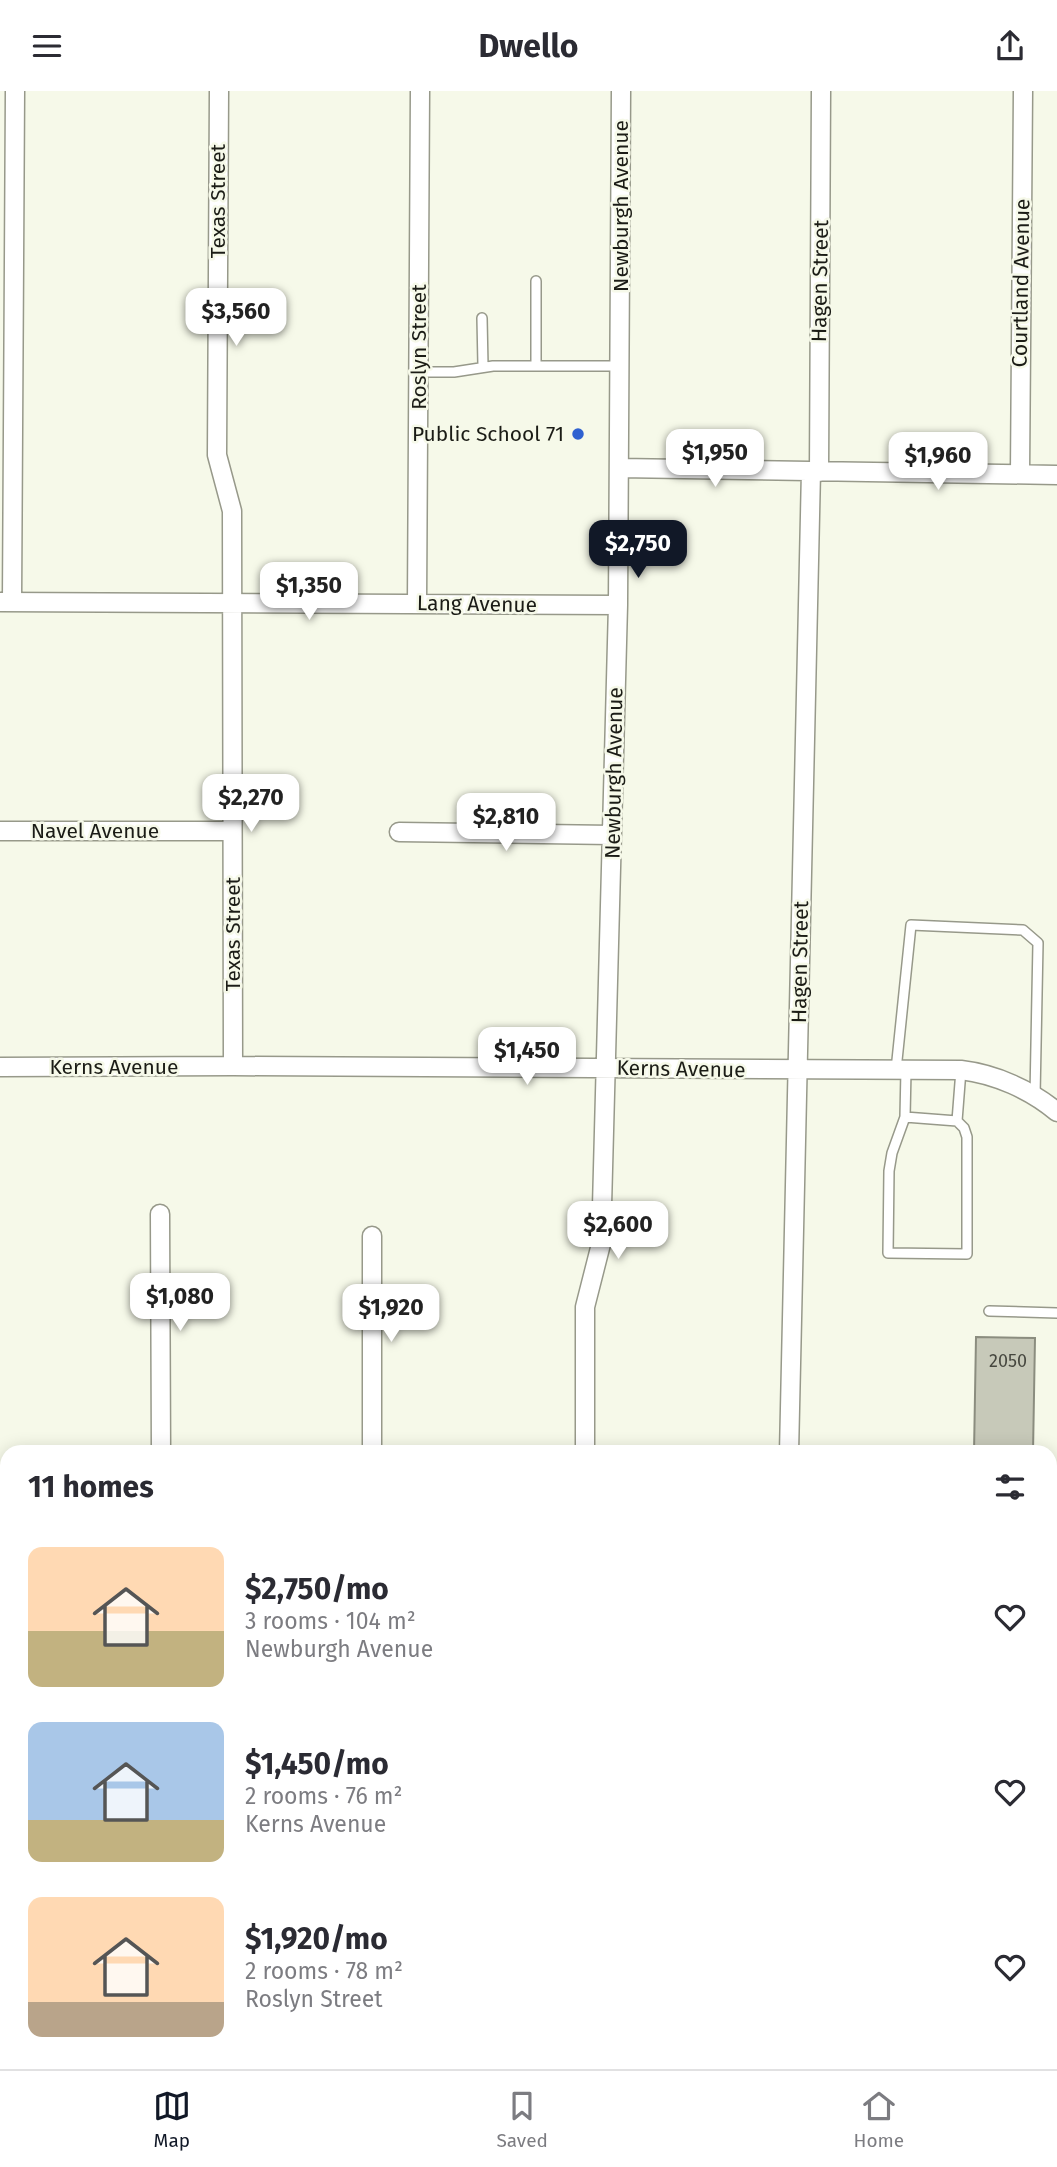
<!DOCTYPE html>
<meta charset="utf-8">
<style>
:root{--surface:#fff;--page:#f7f7f7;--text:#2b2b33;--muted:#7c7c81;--line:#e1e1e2;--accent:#111827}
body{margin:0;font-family:"Fira Sans",sans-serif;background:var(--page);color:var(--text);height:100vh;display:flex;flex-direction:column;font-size:26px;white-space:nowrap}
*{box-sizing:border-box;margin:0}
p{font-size:23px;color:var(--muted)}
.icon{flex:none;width:38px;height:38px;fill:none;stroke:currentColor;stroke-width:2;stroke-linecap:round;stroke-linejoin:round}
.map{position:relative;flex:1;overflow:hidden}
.drawer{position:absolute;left:0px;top:1354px;width:1057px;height:625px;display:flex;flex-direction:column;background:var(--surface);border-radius:21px 21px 0 0;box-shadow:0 4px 18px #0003}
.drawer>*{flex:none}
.price{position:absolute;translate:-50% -60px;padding:0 16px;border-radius:14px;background:#fff;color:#222;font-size:23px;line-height:46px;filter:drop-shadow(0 2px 4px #0008)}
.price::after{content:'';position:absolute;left:50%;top:42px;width:21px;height:16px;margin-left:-10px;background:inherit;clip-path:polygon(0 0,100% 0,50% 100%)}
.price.on{background:var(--accent);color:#fff}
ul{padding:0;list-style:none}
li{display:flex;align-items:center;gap:21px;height:175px;padding:0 28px}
li span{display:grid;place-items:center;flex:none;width:196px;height:140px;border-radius:14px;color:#555}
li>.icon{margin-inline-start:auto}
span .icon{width:84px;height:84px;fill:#fffc;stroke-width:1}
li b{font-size:30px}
h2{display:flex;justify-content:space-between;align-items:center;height:84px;padding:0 28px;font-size:30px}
header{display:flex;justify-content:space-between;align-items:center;height:91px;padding:0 28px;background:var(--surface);font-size:32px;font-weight:700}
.tab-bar{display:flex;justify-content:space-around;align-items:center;height:98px;border-top:2px solid var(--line);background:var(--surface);font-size:19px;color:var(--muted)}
.tab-bar a{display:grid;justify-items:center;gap:4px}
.tab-bar .on{color:var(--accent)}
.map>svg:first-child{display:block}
.building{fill:#c7c9b9;stroke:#8b8d7f;stroke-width:2}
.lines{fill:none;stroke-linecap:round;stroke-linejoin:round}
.service-casing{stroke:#97998a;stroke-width:12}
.minor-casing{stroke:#97998a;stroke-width:21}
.secondary-casing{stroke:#97998a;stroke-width:28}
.service{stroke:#fff;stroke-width:9}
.minor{stroke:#fff;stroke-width:18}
.secondary{stroke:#fff;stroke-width:24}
.poi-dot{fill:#2f61d0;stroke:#f6f9e9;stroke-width:2.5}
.labels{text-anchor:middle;stroke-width:5;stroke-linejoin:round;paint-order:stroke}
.number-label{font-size:18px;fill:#46473f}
.street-label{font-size:21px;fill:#1b1c16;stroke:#f6f9e9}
.poi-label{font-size:21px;fill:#1b1c16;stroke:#f6f9e9;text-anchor:end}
</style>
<header><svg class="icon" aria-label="menu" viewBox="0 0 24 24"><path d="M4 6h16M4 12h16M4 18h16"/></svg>Dwello<svg class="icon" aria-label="share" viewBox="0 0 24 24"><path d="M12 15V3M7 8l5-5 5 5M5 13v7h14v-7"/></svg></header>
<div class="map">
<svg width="1057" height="1978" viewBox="0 0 1057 1978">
<rect width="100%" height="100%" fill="#f6f9e9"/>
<!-- building -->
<path class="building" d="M976,1246L1035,1247L1033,1362H974Z"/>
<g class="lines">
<defs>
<path id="service" d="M536,190V275
M482,227L483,275
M419,281H454L493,275H620
M896,979L911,834L1023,839L1038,852L1035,1005
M905,1026L957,1030L964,1037L967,1046V1163L888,1162L889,1080L892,1062L905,1026L906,979
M957,1030L961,979
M989,1220L1057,1222"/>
<path id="minor" d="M219,0L217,364L232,420L233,975
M620,377L1057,384
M819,381L821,0
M1020,383L1023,0
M0,511L618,514
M12,511L15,0
M417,513L420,0
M0,740H232
M399,741L612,744
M0,976L233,975L961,979C995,983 1031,999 1057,1021
M160,1123L161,1362
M372,1145V1362
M585,1362V1216L601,1153L618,514L621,0
M789,1362L811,380
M0,1974L2,1978
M294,1978V1972
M710,1978V1972
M946,1978V1972"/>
<path id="secondary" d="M1050,1425L1057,1421
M35,1978L45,1972"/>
</defs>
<!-- service casing -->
<use href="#service" class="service-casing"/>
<!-- minor casing -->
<use href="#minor" class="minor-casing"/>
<!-- secondary casing -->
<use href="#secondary" class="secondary-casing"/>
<!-- service -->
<use href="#service" class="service"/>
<!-- minor -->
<use href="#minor" class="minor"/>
<!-- secondary -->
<use href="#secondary" class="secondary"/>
</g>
<!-- markers -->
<circle class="poi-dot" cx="578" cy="343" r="7"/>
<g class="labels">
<!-- number labels -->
<g class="number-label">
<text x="1008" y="1276">2050</text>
</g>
<!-- street labels -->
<g class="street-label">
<text transform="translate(218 110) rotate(-90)" y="7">Texas Street</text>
<text transform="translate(621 115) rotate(-90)" y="7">Newburgh Avenue</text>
<text transform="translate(820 190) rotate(-89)" y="7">Hagen Street</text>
<text transform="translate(1021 192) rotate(-89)" y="7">Courtland Avenue</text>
<text transform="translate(419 256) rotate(-90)" y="7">Roslyn Street</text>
<text transform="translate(477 513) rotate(1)" y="7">Lang Avenue</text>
<text transform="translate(614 682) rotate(-89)" y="7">Newburgh Avenue</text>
<text x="95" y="747">Navel Avenue</text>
<text transform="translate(233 843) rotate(-90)" y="7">Texas Street</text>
<text transform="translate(800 871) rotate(-89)" y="7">Hagen Street</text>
<text x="114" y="983">Kerns Avenue</text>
<text transform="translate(681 978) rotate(1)" y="7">Kerns Avenue</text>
</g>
<!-- poi labels -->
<g class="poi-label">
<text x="564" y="350">Public School 71</text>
</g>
</g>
</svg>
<b class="price" style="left:236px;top:257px">$3,560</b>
<b class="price" style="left:715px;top:398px">$1,950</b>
<b class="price" style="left:938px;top:401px">$1,960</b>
<b class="price on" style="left:638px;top:489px">$2,750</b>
<b class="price" style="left:309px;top:531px">$1,350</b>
<b class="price" style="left:251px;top:743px">$2,270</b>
<b class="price" style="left:506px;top:762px">$2,810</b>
<b class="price" style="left:527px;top:996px">$1,450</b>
<b class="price" style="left:618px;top:1170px">$2,600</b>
<b class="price" style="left:180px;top:1242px">$1,080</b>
<b class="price" style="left:391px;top:1253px">$1,920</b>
<section class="drawer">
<h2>11 homes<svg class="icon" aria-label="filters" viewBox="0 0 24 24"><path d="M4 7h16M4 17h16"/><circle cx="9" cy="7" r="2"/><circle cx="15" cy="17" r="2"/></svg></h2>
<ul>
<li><span style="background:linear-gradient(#ffd9b3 60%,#c2b280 0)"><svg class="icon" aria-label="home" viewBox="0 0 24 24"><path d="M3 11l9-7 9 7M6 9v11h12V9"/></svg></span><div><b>$2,750/mo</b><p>3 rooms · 104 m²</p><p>Newburgh Avenue</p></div><svg class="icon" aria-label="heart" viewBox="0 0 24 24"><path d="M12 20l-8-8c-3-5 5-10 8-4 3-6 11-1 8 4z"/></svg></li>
<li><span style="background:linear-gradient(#a9c7e8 70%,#c2b280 0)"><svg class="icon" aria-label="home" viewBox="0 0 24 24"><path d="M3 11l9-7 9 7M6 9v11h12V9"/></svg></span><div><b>$1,450/mo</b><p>2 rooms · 76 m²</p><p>Kerns Avenue</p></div><svg class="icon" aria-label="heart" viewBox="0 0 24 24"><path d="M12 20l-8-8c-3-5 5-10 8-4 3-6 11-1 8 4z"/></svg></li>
<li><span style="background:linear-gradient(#ffd9b3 75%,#b9a48a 0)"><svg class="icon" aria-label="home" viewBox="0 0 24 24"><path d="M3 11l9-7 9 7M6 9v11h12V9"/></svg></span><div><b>$1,920/mo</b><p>2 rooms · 78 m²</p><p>Roslyn Street</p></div><svg class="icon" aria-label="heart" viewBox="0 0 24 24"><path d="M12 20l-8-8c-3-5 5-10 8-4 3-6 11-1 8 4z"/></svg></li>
</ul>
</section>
</div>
<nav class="tab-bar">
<a class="on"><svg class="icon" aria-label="map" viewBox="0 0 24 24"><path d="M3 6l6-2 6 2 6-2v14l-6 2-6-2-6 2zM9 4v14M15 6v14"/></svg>Map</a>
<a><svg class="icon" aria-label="saved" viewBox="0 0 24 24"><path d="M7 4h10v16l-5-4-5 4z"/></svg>Saved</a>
<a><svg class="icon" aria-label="home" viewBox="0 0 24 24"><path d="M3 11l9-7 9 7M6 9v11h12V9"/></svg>Home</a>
</nav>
